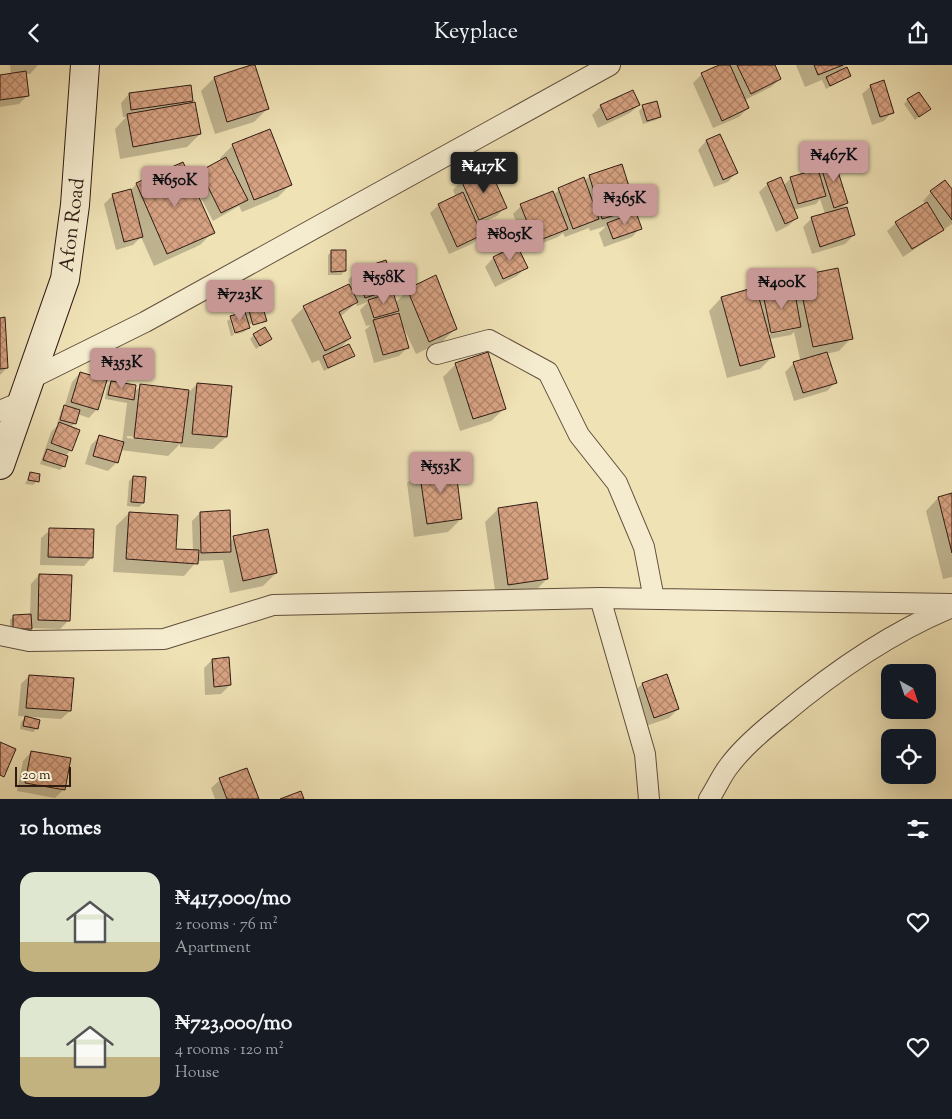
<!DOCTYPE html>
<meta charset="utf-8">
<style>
:root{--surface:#171b24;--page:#20242c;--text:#f1f3f6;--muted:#9ea1a6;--accent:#c59692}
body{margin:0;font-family:"Sorts Mill Goudy",serif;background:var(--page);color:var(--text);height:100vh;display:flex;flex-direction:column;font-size:19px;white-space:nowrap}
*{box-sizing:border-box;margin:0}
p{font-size:16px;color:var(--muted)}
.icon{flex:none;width:28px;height:28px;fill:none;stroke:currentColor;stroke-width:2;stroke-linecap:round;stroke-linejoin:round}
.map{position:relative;height:734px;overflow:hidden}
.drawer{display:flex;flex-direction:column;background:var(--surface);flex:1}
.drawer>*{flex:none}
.needle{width:32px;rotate:140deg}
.buttons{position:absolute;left:881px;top:599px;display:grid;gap:10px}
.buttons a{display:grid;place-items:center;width:55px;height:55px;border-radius:10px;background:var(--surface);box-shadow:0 5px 20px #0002;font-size:25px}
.scale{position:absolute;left:15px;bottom:12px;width:56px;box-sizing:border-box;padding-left:5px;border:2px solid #301b13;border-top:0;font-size:14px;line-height:18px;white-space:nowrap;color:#301b13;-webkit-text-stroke:4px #f5eccf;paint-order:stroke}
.price{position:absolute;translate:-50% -42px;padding:0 11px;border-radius:5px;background:var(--accent);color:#111;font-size:16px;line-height:32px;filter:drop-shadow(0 1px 2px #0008)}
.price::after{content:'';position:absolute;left:50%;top:30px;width:15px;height:11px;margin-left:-8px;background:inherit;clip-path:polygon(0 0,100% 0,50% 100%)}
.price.on{background:#222;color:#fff}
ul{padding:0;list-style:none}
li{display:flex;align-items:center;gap:15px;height:125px;padding:0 20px}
li span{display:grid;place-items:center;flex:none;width:140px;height:100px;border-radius:15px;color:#555}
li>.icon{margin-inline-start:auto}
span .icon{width:60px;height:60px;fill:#fffc;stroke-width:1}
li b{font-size:21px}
h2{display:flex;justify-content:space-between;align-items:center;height:60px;padding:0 20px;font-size:21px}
header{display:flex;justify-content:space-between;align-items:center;height:65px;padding:0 20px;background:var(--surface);font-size:22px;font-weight:600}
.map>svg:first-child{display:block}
.shadow{fill:#0003;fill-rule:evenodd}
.building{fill:url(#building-cross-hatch);stroke:#301b13}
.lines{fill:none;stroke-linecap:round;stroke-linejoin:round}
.street-casing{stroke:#604d3c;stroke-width:22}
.secondary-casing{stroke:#301b13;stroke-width:30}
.street{stroke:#f5eccf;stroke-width:20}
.secondary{stroke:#f5eccf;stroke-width:28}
.labels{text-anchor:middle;stroke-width:4;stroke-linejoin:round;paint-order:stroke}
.street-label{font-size:20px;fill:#301b13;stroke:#f5eccf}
</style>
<header><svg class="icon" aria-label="back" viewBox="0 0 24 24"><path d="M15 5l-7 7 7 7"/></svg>Keyplace<svg class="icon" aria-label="share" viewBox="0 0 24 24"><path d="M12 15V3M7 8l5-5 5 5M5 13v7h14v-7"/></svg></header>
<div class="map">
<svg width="952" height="734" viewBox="0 0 952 734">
<defs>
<pattern id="building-cross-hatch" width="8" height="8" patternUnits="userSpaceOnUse" patternTransform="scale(1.25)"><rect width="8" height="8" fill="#d8a383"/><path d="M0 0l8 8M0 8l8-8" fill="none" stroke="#b0846a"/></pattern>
</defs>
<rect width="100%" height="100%" fill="#efe2b5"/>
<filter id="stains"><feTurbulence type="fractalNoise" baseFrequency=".004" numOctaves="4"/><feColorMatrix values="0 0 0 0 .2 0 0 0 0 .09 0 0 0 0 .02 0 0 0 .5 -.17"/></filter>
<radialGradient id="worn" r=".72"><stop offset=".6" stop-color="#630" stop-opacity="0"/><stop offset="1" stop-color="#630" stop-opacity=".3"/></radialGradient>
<!-- shadow -->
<path class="shadow" d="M10,0H38L30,9H25L28,30L19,39L0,42V11L11,10Z
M254,0L267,44L254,57L215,69L201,26L214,13Z
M723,0H773L780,14L771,22L745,35L748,43L739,52L713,63L693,18L702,9Z
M796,0H846L840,6L850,11L826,24L822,15L805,22Z
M871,21L892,47L884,56L872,60L862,29Z
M129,29L192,35L187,40L200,69L187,82L120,94L115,64L126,52H123L121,38Z
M908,35L929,44L915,55L904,39Z
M639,40L630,48L598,63L592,50L601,41Z
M643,42L660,51L656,55L643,59L639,46Z
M719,70L736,108L728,117L714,122L698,85L706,76Z
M233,80L291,119L278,132L242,147L239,141L213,156L192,116L201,107L221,97L220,93Z
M182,99L213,167L200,180L154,201L141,172L133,180L116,185L104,139L113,130L130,126L136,119Z
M821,100L847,138L839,146L854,170L845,179L812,189L803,162L812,153L825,149L820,134L816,139L793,145L797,153L788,161L776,167L759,127L768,119L783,121L791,113L814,106Z
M590,111L635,143L625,153L640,163L632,172L604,182L599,168L606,161L590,166L589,163L565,172L563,168L558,172L527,184L513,149L521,141L553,130L559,125L584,114V116Z
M461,116L505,142L497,151L476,160L481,170L472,179L449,189L430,148L439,140L456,132L453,125Z
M931,127H952V159L903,192L887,166L896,158L926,139L923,136Z
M516,182L526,202L517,211L495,222L485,202L493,193Z
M332,186L345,206L341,210H328V190Z
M357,206L394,222L385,231L395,238L408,225L456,263L443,276L416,289L400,255L408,282L399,291L374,298L365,265L371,260L366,261L360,245L368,237L357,241L356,238L340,252L350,273L337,286L353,291L324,306L319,295L312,298L291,255L304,242L350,220L348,215ZM398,245L399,249L391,252Z
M799,212L851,273L839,286L826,289L835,318L827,326L794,336L785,307L794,298L806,295L800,294L794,267L791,270L769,274L773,291L760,304L727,313L709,246L721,233L758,236L764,230L785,226ZM792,262V265L765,270V268Z
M248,240L265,255L262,258V256L247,260L248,263L244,267L237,269L230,253L245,248L244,244Z
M0,254L7,303L0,310Z
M230,254L234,270L231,271L227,256Z
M254,270L270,274L256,284L250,274Z
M456,299L504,344L491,356L460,366L443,312Z
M80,308L97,344L89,353L77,349L75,358L70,363L71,385L65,391L64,401L60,405L40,399L51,367L59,359H57L61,346L64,343L72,317Z
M111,317L134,327L141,321L187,329L197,319L226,372L213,384L180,382V379L168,391L120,385L117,397L108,406L85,399L91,380L99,372L122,378L127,338L105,334L107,321ZM127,371L172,376V378L127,373Z
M420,405L461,454L448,467L414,472L407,418Z
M30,409L37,416L33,420L25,419Z
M133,412L143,438L139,442L127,441L129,416Z
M952,430V512L943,514L926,446L938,433Z
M498,444L547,514L534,527L496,532L485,457Z
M129,448L175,485L193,486L192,456L200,448L230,477L234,473L276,508L263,521L230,528L223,495L197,496L184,511L113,507L116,461Z
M50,465L92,492L84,501L40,500L41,473Z
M39,510L69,555L60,564L31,563L27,567L10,568V555L14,551L30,550L31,519Z
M212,595L230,620L221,629L205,630L204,603Z
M29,611L70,646L61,654L18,651L21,619Z
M642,619L678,644L669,653L646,661L634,627Z
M26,651L37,663L33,667L20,664L21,657Z
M31,687L64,724L55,733L17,726L23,696Z
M220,715L258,734H215L211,723Z"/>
<!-- building -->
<path class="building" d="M251,0H255L269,44L227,57L214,12Z
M719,0H730L749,43L722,56L701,8Z
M737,0H775L781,14L751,29Z
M814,0H843L818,10Z
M847,2L851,11L830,21L826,12Z
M26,6L29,31L0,35V10Z
M884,15L894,48L880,52L870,20Z
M191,20L193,36L131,45L129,28Z
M633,25L640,40L607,55L600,40Z
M919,27L931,44L919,52L907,34Z
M657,36L661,52L647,56L642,40Z
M195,37L201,69L133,82L127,49Z
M270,64L292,120L254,135L232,79Z
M720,69L738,108L723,115L706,75Z
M226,92L248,135L221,148L200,106Z
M834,94L848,138L834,143L820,99Z
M183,97L215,168L167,189L136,118Z
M622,99L636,144L602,154L589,110Z
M489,102L507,143L479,155L461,115Z
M818,104L826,131L798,139L790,112Z
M584,112L599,154L573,164L558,123Z
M781,112L798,153L785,159L767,118Z
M945,115L952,124V155L930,126Z
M131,124L143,172L124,177L112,129Z
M553,126L568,164L535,177L520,139Z
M463,127L482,170L457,182L438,139Z
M927,137L944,165L912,184L895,157Z
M847,142L855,170L820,182L811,152Z
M636,147L642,164L613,174L607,158Z
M517,180L528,203L503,214L493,192Z
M331,185H346V206L331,207Z
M386,195L395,223L365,233L356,205Z
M838,203L853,274L813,282L798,211Z
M436,210L457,264L429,277L407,224Z
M349,219L358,237L339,247L351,273L325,286L303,241Z
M756,222L775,292L740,301L721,232Z
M794,223L801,262L771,268L763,229Z
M393,227L399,246L374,253L368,235Z
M260,234L267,256L253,260L247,239Z
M245,247L250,263L235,268L230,251Z
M399,248L409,283L383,290L373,255Z
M5,252L8,303L0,304V253Z
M265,262L272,274L260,281L253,269Z
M349,279L355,291L328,303L323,291Z
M488,287L506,344L473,354L455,298Z
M827,287L837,318L803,328L793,297Z
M80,307L107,315L98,345L71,337Z
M111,316L136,320L134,335L108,330Z
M197,318L232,321L227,372L192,369Z
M140,319L189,325L182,378L134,373Z
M64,340L80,345L76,359L60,355Z
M59,357L80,365L72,386L51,378Z
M99,370L124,377L118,398L93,391Z
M47,384L68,391L65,402L43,395Z
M455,398L462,454L427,459L419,404Z
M30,407L40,409L39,417L28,415Z
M133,411L146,412L144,438L131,437Z
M952,428V488L938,432Z
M537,437L548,514L508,520L498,443Z
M230,445L231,487L201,488L200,447Z
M129,447L178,450L176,484L199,485L198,499L126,494Z
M49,463L94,464L93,493L48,492Z
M268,464L277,508L243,516L233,471Z
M39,509L72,510L70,556L38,555Z
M31,549L32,564H13V550Z
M229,592L231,620L214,622L212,594Z
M667,609L679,644L654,653L642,618Z
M29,610L74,613L71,646L26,643Z
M25,651L40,655L38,664L23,661Z
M0,677L16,684L4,712L0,710Z
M31,686L71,693L65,725L25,718Z
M247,703L259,734H227L219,713Z
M301,726L304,734H280Z"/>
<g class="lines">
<defs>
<path id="street" d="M437,289L489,275L548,307L579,370L617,418L644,482L654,534
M30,314L145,257L610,0
M0,346L21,337
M600,533L645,689L649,734
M0,570L29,576L164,574L273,540L600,533L952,539
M709,734C716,724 721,711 729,701C743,682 762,666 781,651C831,609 890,568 950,543"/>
<path id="secondary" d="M0,400L65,214L75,140L85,0"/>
</defs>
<!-- street casing -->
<use href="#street" class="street-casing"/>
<!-- secondary casing -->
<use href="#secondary" class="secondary-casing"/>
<!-- street -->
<use href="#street" class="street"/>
<!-- secondary -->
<use href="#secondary" class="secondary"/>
</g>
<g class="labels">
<!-- street labels -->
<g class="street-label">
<text transform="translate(71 160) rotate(-83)" y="7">Afon Road</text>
</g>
</g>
<rect width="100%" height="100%" filter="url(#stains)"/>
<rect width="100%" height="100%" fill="url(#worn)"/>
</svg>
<div class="buttons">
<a><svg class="needle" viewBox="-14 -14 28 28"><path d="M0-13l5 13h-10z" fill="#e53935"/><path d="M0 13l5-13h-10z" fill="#9ea1a6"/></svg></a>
<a><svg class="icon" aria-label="locate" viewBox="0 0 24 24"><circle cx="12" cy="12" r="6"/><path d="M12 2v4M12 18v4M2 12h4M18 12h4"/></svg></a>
</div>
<div class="scale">20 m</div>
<b class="price" style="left:834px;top:118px">₦467K</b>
<b class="price on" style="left:484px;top:129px">₦417K</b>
<b class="price" style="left:175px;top:143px">₦650K</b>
<b class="price" style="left:625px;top:161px">₦365K</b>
<b class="price" style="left:510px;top:197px">₦805K</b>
<b class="price" style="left:384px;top:240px">₦558K</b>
<b class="price" style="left:782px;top:245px">₦400K</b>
<b class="price" style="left:240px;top:257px">₦723K</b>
<b class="price" style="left:122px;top:325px">₦353K</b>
<b class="price" style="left:441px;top:429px">₦553K</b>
</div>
<section class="drawer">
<h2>10 homes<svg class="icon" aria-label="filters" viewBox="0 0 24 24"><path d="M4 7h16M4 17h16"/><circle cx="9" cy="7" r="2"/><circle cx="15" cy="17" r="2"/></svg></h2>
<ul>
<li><span style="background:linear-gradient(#dfe7d0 70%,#c2b280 0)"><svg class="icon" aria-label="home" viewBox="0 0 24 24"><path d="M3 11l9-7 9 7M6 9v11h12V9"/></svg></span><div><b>₦417,000/mo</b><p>2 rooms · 76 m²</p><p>Apartment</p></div><svg class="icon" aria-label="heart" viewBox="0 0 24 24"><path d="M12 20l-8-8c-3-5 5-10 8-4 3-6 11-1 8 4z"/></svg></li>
<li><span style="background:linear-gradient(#dfe7d0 60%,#c2b280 0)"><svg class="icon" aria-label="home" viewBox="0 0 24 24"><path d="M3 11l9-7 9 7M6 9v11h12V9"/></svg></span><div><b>₦723,000/mo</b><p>4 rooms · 120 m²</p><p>House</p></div><svg class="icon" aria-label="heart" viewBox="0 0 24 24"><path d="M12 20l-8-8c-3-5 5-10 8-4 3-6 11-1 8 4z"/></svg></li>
</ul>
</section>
